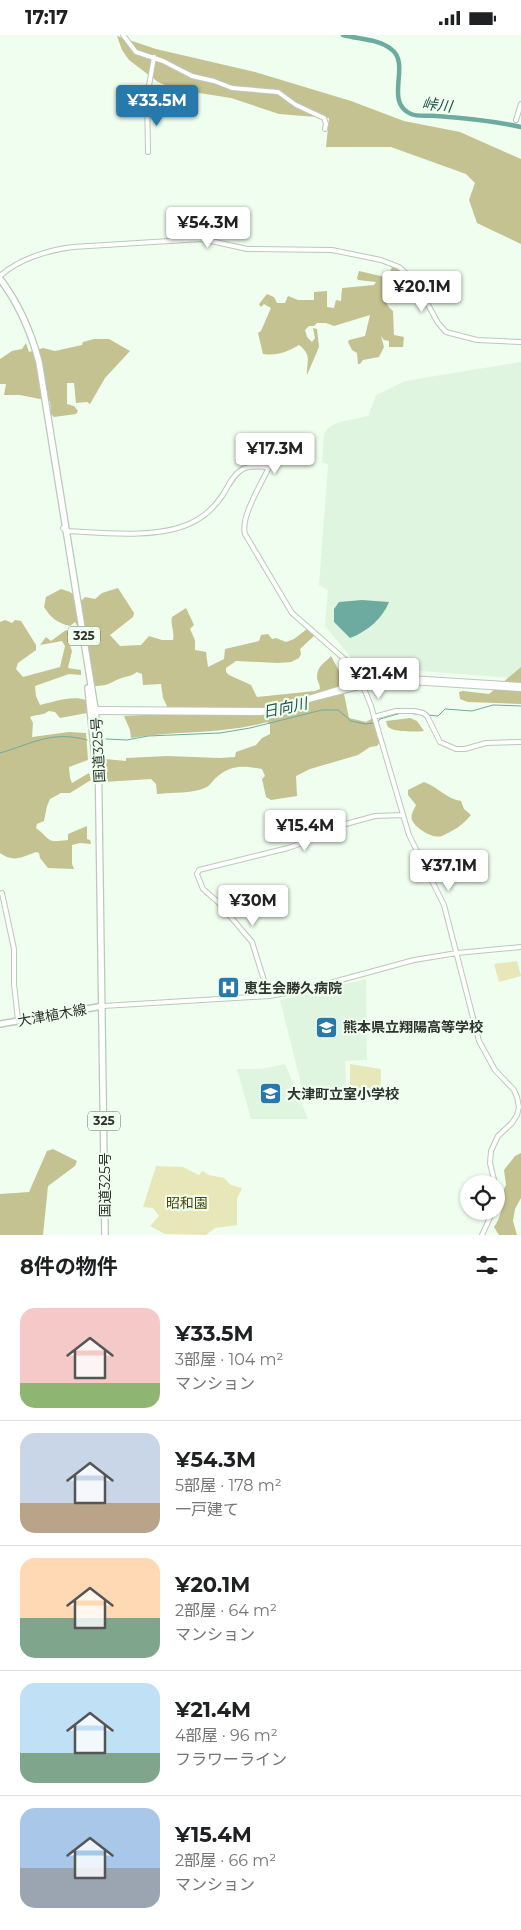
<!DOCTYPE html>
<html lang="ja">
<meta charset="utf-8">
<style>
:root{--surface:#fff;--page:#f6f6f6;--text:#202124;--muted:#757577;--line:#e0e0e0;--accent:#2679aa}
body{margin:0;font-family:Montserrat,"Noto Sans JP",sans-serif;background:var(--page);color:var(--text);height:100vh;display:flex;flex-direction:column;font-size:19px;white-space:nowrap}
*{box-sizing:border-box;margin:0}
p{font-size:16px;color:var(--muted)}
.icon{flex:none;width:28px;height:28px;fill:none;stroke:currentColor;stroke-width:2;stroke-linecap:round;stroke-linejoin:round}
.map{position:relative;height:1200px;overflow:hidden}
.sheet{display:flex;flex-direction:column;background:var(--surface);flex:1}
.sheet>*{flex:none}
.fabs{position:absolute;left:460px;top:1140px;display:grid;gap:10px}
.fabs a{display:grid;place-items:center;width:45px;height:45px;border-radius:50%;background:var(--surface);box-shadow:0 1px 4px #0004;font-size:25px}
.price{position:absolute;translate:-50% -42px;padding:0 11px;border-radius:5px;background:#fff;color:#222;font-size:16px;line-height:32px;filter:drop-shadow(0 1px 2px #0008)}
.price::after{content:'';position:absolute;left:50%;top:30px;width:15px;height:11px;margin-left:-8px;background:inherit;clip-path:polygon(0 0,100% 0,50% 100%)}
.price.current{background:var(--accent);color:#fff}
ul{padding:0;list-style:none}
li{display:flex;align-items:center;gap:15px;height:125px;padding:0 20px}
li+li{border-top:1px solid var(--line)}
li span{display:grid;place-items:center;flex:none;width:140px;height:100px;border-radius:15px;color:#555}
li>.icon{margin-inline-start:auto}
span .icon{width:60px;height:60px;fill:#fffc;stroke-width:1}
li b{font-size:21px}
h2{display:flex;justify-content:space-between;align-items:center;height:60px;padding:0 20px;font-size:21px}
.status{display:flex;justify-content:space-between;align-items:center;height:35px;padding:0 25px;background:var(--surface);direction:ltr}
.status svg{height:14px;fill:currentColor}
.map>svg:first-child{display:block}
.built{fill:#e0f5df}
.green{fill:#e8e7b9}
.forest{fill:#c4c291}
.water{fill:#6daba0}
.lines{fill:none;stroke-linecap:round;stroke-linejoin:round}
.stream{stroke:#6daba0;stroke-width:1}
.river{stroke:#6daba0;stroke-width:4.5}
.secondary-casing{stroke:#bac9ba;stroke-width:6}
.primary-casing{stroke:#bac9ba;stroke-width:8}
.highway-casing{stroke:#bac9ba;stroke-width:8}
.secondary{stroke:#fff;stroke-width:4}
.primary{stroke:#fff;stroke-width:5}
.highway{stroke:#fff;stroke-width:5.5}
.labels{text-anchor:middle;stroke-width:4.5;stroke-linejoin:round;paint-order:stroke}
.shield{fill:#effeee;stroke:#677067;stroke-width:1}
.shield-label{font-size:12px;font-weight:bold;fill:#2d332d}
.street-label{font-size:14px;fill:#2d332d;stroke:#effeee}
.poi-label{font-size:14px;font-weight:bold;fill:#2d332d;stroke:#effeee;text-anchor:start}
.park-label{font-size:14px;fill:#4b480d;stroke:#effeee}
.water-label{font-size:15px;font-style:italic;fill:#1e534b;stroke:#effeee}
</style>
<div class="status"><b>17:17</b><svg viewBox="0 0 49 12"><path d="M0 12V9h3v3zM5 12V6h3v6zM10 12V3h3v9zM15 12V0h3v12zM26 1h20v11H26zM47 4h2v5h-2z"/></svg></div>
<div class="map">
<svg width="521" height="1200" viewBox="0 0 521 1200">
<rect width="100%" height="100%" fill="#effeee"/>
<!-- built -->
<path class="built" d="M521,327V644L358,631L325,591L328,555L319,550L328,429L322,428L324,399L329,392L340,387L368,381L376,360L405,346Z
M366,944L367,1025L345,1026L346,1051L304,1061L280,965Z
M285,1029L308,1084H251L237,1034H261Z"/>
<!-- green -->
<path class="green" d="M517,926L521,941L499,947L494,929Z
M350,1029L381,1034L380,1066L350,1055Z
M156,1131L183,1132L199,1140L202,1136L209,1140L224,1143L231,1150L242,1153L237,1164V1190L215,1193L206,1200L165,1199L150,1191L159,1181L153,1173L143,1172Z"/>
<!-- forest -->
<path class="forest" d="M117,1L156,14L255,37L351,66L404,86L460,97L521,124V209L477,188L469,165L475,148L466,139L391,112H326L329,83L279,79L231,63L174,54L158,47L129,25L122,15Z
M393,231L401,237L403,241L400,244L387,251C384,262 384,268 393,276L394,300L404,302L403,312H389V306L384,305L381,301L384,312L379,322L363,325L360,329H358L357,318L352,315L348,307L349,305L365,301L370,280L334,291L326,288H317L314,291H309L305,295L307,302L312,307L315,303L313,293L317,294L319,312L307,340C306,327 313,321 299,310C287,317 277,321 263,319L258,298L261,296L271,273L264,269L261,272L259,269L267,259L274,262L277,268H285L288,261L298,265H314V257L327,256V272L334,273L336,265L341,266L342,253L374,250L376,247L358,245L357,243L359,236L385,242L388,240Z
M94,304H109L130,316L105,343L90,369L87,367L76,368L74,348H67V369L74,371L78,376L76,379L54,382L51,379L50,366L20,360H4L6,349H0V324L12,316L22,314L26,308L29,317L43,313L55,316L82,310L83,307Z
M118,553L134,578L133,582L110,600L120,611L141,610L149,601L162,605H173C175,596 170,591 172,582L186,573L194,590L190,594L195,605V615L206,617L208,632L224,624L225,614L259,606L261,600L268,599L272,604L276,603L286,607L294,604L307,594L315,600L300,614L301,619L299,623L291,627L278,628L236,626L226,633V637L229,640L251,650L257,662L315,656L320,654C320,649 317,646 317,642C317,631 325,628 331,621L339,636L344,643V659L349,683L366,687L373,683L380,707L377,711L370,712L358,720L310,734L296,741L297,761L271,765L266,762L262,744L265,741L262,734C244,731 233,729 218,741C214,744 211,749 207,752C193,759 173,757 157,759L156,749L151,744L104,747L105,724L126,726V723L167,721L220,723L235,722L236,717L256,710L262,703L270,699V689L267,687C221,700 177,695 131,703L130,695L124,681L164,679L167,671L163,663L161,649L143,650L142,639L137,637C132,641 128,641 122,643C109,647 111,651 94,651L87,609L75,587L70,591C57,588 51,583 44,572L46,562L61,554L70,557L82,565L85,562L95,564L102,558Z
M5,585L12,588L15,585L21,586L36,610V615L18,628L16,634L23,642L60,632L65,611L62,606L40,610L46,602L51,606L66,595L69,598L67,602L72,616L68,633L81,635V640L69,639L35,651L36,661L40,670C53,667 72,660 86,665L87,678L60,683L55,677L49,676C42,681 37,679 30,682L33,688L32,702L69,697L86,698L88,725L69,732L70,743L72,748L89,738L91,745L70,758H61L50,764L47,771L44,786L37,789L36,793C52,805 45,808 68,805V799L87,791V804L90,805L91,809L80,808L72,810V829L74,834L48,833L40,823L39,818L36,817C22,822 14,828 0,818V587Z
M521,632V669L468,667L460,664L459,657L463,656L489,659Z
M410,683L417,686L424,696C418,697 395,697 390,693C387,692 387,689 386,686Z
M424,747C438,752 447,764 461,766L464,774L471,780C463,790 453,796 442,801C433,804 416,794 412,785C410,780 414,775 416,770L408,760V755Z
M53,1114L77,1126L75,1131L48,1151L43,1200H0V1159L29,1157L47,1116Z
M521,1118V1163L515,1174L513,1186L517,1200H499L494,1192C499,1185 502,1175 503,1167C504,1160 502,1156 506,1150L504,1135L515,1121Z"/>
<!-- water -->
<path class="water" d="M362,565L389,567C382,584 368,596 350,603L334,587V574L339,567Z"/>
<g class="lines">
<!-- stream -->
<path class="stream" d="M408,678L424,680
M428,680L438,681L445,674L472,676L493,670L521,671
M378,687L380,684L401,678
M106,704L127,705L148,701L220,698L250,693L322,675H338L351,686L365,689L374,688
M0,718C32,709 51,695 87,705"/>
<!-- river -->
<path class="river" d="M343,0C358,4 379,4 391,14C412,29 383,67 411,79C418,82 430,80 437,81C465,83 494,86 521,92"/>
<defs>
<path id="secondary" d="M123,0L136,17L163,26L192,41L214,46L232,53L278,57L296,70L324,83L326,89L325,94
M516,85L521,69
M148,117L147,62L154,22
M0,241C19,224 48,215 73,212L202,204L247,214L332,215L381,225L399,232L415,246L438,288L446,297L477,305L521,307
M63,493L66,496C103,498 158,504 191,488C204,482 214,473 222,461C228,452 233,439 243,434C251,430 261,432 269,432C262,448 240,482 245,499L292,578L350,629L363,651L371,671L409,800L444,870L479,1006L495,1035L514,1055L517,1062L519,1072L517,1080L512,1088L498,1101L491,1116L490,1128L495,1149
M308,665L363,651L393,646L521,654
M95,674L270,675L361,647L393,642L521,650
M95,677L260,678L282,675L300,669
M374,682L396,676H414L423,678L427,681L440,707L456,714H465L486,708L520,707
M2,858L14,914V949L18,985
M269,961L252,907L218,867L203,854L197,839L199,835L288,813L302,808L324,795L375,781L403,780
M103,971L269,961L304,955L414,925L457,918L521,912
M482,1200L493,1176"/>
<path id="primary" d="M0,989L103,971"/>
<path id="highway" d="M0,244C19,269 31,297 39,327L95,674L98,706L105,1200
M88,653L95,723"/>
</defs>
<!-- secondary casing -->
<use href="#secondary" class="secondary-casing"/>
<!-- primary casing -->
<use href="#primary" class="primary-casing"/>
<!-- highway casing -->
<use href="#highway" class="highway-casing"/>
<!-- secondary -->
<use href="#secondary" class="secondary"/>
<!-- primary -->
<use href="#primary" class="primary"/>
<!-- highway -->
<use href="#highway" class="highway"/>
</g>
<!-- icons -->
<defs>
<symbol id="hospital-square" viewBox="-11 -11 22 22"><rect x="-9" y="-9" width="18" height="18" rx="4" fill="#2679aa" stroke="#effeee"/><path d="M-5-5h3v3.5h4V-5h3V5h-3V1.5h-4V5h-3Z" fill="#fff"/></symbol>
<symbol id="school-square" viewBox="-11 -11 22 22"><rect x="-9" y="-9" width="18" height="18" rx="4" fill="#2679aa" stroke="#effeee"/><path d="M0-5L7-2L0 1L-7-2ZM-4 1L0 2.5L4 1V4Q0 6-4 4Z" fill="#fff"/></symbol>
</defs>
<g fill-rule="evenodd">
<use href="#hospital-square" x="216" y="940" width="25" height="25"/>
<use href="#school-square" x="314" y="980" width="25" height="25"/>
<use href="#school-square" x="258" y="1046" width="25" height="25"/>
</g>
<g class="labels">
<!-- shield labels -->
<g class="shield">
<rect x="68" y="591.5" width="32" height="19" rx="4"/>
<rect x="88" y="1076.5" width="32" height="19" rx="4"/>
</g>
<g class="shield-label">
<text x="84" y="605">325</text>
<text x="104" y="1090">325</text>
</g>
<!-- street labels -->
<g class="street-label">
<text transform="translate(98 715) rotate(-93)" y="5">国道325号</text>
<text transform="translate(52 980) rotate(-10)" y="5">大津植木線</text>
<text transform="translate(105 1150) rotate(-90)" y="5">国道325号</text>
</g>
<!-- poi labels -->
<g class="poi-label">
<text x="244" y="958">恵生会勝久病院</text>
<text x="343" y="997">熊本県立翔陽高等学校</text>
<text x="287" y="1064">大津町立室小学校</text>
</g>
<!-- park labels -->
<g class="park-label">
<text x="187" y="1173">昭和園</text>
</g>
<!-- water labels -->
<g class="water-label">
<text transform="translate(437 70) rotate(7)" y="5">峠川</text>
<text transform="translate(285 673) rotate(-12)" y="5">日向川</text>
</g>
</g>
</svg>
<div class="fabs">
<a><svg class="icon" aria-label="locate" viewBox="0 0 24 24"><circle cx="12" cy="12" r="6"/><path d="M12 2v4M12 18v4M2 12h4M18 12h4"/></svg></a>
</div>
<b class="price current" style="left:157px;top:92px">¥33.5M</b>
<b class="price" style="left:208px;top:214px">¥54.3M</b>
<b class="price" style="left:422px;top:278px">¥20.1M</b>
<b class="price" style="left:275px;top:440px">¥17.3M</b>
<b class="price" style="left:379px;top:665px">¥21.4M</b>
<b class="price" style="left:305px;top:817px">¥15.4M</b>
<b class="price" style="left:449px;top:857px">¥37.1M</b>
<b class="price" style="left:253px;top:892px">¥30M</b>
</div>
<section class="sheet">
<h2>8件の物件<svg class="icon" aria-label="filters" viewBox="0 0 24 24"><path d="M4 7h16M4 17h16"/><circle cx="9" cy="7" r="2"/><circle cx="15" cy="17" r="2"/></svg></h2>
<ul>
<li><span style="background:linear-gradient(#f6c9c9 75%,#8fb573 0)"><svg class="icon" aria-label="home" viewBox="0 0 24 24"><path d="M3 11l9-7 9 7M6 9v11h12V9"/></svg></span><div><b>¥33.5M</b><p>3部屋 · 104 m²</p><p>マンション</p></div></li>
<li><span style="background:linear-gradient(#c9d6e8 70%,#b9a48a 0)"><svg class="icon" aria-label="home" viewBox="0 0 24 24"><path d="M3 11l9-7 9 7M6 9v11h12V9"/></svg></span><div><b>¥54.3M</b><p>5部屋 · 178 m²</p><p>一戸建て</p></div></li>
<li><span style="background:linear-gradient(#ffd9b3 60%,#7fa58c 0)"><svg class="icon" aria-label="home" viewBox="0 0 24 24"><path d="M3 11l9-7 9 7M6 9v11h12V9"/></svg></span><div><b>¥20.1M</b><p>2部屋 · 64 m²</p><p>マンション</p></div></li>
<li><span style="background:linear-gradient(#bfe0f5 70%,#7fa58c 0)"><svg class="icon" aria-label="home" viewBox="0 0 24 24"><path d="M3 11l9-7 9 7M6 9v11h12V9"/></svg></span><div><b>¥21.4M</b><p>4部屋 · 96 m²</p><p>フラワーライン</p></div></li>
<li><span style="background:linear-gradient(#a9c7e8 60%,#9aa5b1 0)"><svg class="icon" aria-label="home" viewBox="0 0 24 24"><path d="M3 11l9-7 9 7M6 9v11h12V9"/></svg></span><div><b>¥15.4M</b><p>2部屋 · 66 m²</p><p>マンション</p></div></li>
</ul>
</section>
